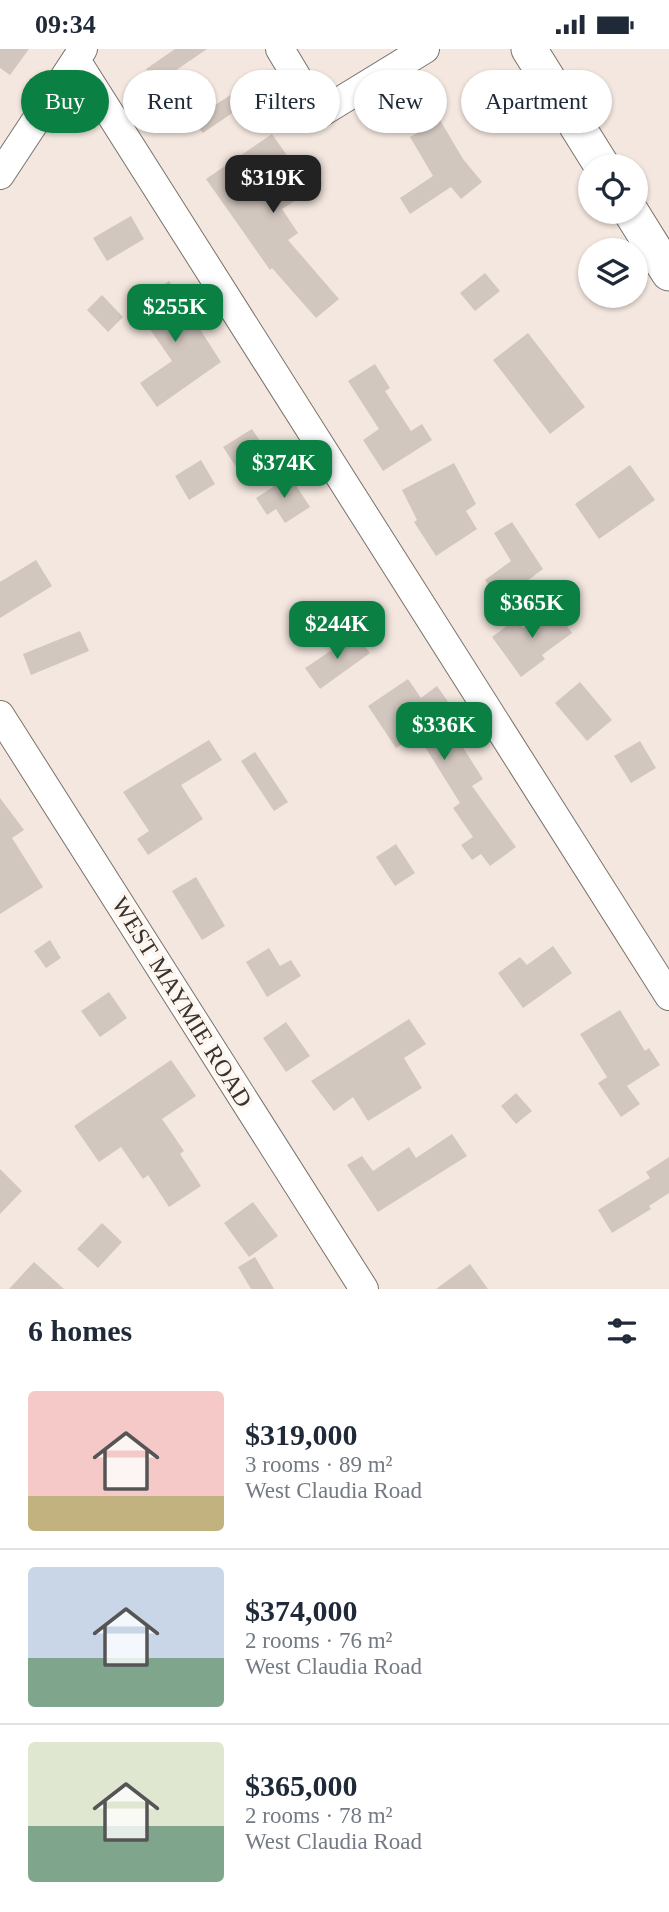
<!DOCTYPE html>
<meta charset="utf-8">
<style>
:root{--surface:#fff;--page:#f6f6f7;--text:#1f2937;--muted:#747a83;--line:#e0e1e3;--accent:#0b8043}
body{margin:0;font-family:Georgia,serif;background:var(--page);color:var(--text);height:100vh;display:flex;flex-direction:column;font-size:26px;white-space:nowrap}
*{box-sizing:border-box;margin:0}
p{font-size:23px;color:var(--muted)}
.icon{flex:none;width:38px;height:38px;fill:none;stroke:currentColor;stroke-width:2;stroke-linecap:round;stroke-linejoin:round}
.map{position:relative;height:1240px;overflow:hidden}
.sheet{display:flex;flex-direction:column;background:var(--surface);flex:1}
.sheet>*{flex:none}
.top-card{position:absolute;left:21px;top:21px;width:628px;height:63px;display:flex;gap:14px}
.controls{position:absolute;left:578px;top:105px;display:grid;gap:14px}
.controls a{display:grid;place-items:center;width:70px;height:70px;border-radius:50%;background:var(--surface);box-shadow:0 2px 5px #0004;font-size:35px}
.price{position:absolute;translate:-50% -60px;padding:0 16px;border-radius:14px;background:var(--accent);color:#fff;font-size:23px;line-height:46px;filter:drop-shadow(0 2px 4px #0008)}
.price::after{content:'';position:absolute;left:50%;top:42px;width:21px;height:16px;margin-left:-10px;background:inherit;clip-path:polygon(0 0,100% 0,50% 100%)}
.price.active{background:#222;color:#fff}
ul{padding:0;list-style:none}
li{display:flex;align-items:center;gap:21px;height:175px;padding:0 28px}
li+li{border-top:2px solid var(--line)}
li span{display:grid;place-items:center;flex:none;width:196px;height:140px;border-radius:7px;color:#555}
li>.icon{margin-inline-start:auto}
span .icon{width:84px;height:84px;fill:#fffc;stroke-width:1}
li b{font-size:30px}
h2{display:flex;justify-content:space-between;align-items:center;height:84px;padding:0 28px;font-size:30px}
.pill{padding:0 24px;border-radius:32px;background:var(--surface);box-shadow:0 2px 5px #0004;font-size:24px;line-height:63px}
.pill.active{background:var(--accent);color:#fff}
.status{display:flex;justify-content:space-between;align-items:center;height:49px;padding:0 35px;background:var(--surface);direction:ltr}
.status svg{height:19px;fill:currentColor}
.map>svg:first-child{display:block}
.building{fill:#d2c7bf}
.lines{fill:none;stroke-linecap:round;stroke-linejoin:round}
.minor-casing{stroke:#7b726a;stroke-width:30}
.major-casing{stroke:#7b726a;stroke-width:37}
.minor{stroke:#fff;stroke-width:28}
.major{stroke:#fff;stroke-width:35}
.labels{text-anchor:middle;stroke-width:7;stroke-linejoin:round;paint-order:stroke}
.street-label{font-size:24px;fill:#373330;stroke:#fef5ee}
</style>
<div class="status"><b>09:34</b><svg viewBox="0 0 49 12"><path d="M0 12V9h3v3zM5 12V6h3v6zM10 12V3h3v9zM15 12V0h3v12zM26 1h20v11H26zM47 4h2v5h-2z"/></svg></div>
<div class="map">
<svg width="669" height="1240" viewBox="0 0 669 1240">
<rect width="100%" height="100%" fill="#f3e7df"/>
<!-- building -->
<path class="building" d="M0,0H29L10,26L0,19Z
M175,0H207L156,35L146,20Z
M232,45L241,58L203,84L192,71Z
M440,71L463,110L482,133L461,150L451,138L410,165L400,149L433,127L410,88Z
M272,85L302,128L313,121L322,135L282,160L298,184L288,191L339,250L316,269L272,219L270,221L206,130Z
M131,167L144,190L107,212L93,189Z
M485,224L500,242L475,262L460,244Z
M169,232L221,313L157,358L140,334L172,312L134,257Z
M102,246L123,268L108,283L87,261Z
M528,284L585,358L550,385L493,311Z
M375,315L390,339L385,342L411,382L422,375L432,391L383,422L363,391L379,380L348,332Z
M252,380L266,401L237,419L223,398Z
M201,411L215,435L189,451L175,427Z
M454,414L476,455L466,462L477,480L436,507L414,473L417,471L402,441Z
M630,416L655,451L599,490L575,455Z
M290,427L310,458L285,474L276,460L267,466L256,449Z
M512,473L543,520L500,552L485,531L511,512L494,484Z
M36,511L52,537L0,569V533Z
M553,557L572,584L542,606L545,610L521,628L492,588L516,570L523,579Z
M80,582L89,602L31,626L23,605Z
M356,585L370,604L320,640L305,619Z
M408,630L421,649L437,637L453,660L443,667L483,730L472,737L516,798L490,817L481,805L472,811L461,796L473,788L453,759L460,754L417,685L396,699L368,657Z
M580,633L612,671L587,692L555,654Z
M209,691L222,711L181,736L203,770L148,806L137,790L149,782L123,743Z
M640,692L656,719L631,734L614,707Z
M255,703L288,753L274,762L241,712Z
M0,749L24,781L12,789L43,838L0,865Z
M396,795L415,824L395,837L376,808Z
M196,828L225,877L202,891L172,842Z
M50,891L61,909L46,919L34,902Z
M553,897L572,924L523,959L498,924L520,908L527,916Z
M269,899L280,917L291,911L301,927L267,948L246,913Z
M109,943L127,969L100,988L81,962Z
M620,961L645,1002L649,999L660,1016L627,1037L640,1055L621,1068L598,1034L607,1028L580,985Z
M409,970L426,995L404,1009L422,1039L368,1072L353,1048L334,1062L311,1032Z
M286,973L310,1007L286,1023L263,989Z
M171,1011L196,1047L162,1070L184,1102L180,1105L201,1137L169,1158L148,1126L143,1130L121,1098L99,1113L74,1077Z
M516,1044L532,1062L516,1075L501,1057Z
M452,1085L467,1107L378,1163L347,1116L362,1107L373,1122L409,1098L416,1109Z
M669,1108V1144L649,1157L651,1160L612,1184L598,1161L650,1129L646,1123Z
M0,1120L22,1142L0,1165Z
M253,1153L278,1187L249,1208L224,1174Z
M102,1174L122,1193L98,1219L77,1200Z
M255,1208L274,1240H251L238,1218Z
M34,1213L64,1240H9Z
M470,1215L488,1240H436Z"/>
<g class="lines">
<defs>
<path id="minor" d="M280,0L319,65L425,0
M76,11L669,947
M0,126L83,0
M0,666L364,1240"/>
<path id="major" d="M529,0L602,117
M631,163L669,224"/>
</defs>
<!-- minor casing -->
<use href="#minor" class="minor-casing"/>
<!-- major casing -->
<use href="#major" class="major-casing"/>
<!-- minor -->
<use href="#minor" class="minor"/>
<!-- major -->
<use href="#major" class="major"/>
</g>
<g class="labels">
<!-- street labels -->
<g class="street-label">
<text transform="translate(182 953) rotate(58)" y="8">WEST MAYMIE ROAD</text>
</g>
</g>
</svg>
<div class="controls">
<a><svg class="icon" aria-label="locate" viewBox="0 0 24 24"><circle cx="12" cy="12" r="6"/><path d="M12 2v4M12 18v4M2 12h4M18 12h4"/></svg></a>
<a><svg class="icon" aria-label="layers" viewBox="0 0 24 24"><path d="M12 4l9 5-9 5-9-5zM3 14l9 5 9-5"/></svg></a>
</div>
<b class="price active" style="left:273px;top:166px">$319K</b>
<b class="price" style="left:175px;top:295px">$255K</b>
<b class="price" style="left:284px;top:451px">$374K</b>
<b class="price" style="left:532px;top:591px">$365K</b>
<b class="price" style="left:337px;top:612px">$244K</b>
<b class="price" style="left:444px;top:713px">$336K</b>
<div class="top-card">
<a class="pill active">Buy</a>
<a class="pill">Rent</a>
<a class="pill">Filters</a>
<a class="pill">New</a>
<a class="pill">Apartment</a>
</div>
</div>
<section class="sheet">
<h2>6 homes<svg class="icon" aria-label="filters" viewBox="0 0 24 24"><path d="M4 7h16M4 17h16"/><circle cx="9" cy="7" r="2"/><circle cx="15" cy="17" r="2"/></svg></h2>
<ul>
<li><span style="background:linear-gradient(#f6c9c9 75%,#c2b280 0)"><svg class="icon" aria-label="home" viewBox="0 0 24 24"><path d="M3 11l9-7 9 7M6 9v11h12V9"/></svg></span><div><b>$319,000</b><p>3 rooms · 89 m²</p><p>West Claudia Road</p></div></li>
<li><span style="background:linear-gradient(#c9d6e8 65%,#7fa58c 0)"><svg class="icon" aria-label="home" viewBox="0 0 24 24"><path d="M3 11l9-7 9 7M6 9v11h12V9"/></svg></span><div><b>$374,000</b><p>2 rooms · 76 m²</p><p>West Claudia Road</p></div></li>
<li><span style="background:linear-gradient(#dfe7d0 60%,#7fa58c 0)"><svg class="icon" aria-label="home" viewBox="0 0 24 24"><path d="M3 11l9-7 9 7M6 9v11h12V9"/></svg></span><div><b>$365,000</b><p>2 rooms · 78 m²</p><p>West Claudia Road</p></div></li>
</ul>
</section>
